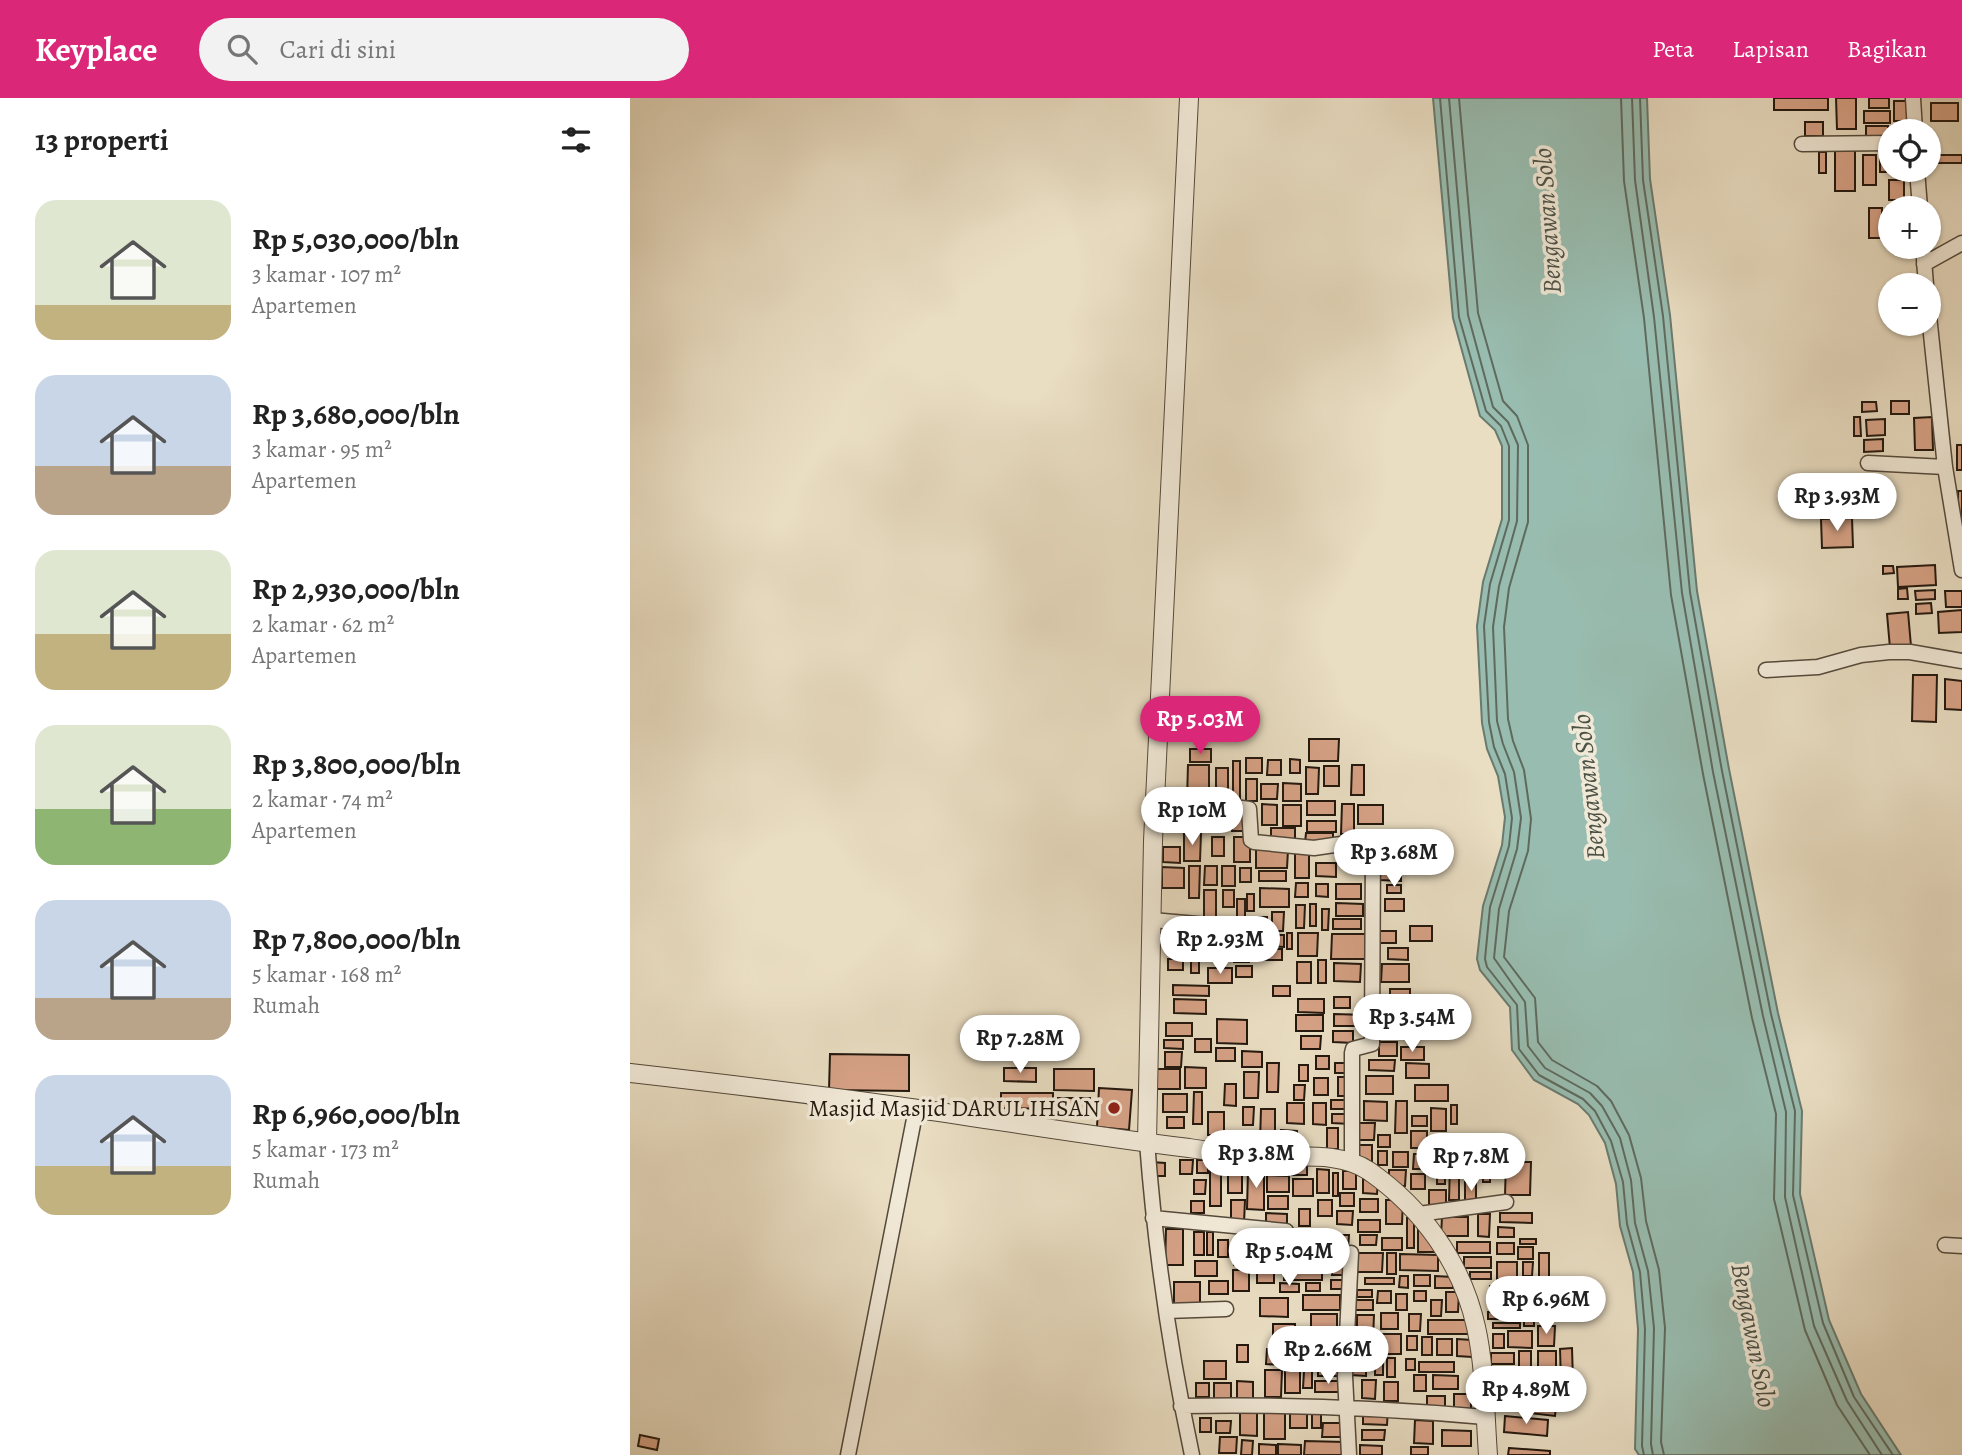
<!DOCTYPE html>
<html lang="id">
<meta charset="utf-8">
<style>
:root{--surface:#fff;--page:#f2f2f2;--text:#222;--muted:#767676;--accent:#db2777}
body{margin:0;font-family:Alegreya,serif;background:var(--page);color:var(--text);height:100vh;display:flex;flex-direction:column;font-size:26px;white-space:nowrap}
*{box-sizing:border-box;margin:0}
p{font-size:23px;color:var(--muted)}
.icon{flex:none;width:38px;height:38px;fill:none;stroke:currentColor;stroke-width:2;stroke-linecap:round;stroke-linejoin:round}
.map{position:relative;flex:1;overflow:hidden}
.drawer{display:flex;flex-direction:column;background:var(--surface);width:630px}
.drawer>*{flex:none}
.buttons{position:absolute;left:1248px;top:21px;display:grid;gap:14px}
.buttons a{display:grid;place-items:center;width:63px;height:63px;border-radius:50%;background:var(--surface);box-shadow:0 2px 5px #0004;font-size:35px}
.price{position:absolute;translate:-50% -60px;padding:0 16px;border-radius:24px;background:#fff;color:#222;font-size:23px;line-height:46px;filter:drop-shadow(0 2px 4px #0008)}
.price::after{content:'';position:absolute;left:50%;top:42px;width:21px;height:16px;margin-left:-10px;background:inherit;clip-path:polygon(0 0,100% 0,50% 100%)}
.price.selected{background:var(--accent);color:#fff}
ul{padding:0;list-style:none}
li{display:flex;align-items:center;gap:21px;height:175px;padding:0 35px}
li span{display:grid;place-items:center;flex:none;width:196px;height:140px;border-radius:21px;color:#555}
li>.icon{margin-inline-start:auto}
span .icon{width:84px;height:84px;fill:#fffc;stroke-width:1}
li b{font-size:30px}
h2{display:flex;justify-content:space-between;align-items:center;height:84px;padding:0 35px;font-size:30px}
header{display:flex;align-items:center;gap:42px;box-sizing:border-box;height:98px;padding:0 35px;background:var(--accent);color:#fff}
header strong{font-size:33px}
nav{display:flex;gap:38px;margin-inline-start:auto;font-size:24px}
.search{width:490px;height:63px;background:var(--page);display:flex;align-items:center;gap:18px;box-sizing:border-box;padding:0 24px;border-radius:38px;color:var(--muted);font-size:26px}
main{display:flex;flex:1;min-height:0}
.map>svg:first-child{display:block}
.water{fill:#98bcaf;stroke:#697a6f;stroke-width:2}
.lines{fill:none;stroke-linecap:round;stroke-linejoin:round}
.shore{stroke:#5e6a5e;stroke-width:2}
.building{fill:#d6a185;stroke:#23180e;stroke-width:2}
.minor-casing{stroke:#54493b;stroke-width:17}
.tertiary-casing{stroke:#54493b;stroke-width:20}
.minor{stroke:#f1e9d7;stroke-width:14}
.tertiary{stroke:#f1e9d7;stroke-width:18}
.poi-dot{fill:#8f2418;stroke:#f1e9d7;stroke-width:2.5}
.labels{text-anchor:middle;stroke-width:7;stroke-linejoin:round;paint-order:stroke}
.poi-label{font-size:24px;fill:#23180e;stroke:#f1e9d7;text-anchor:end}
.water-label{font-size:26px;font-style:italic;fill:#4c5146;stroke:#f1e9d7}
</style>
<header>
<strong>Keyplace</strong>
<div class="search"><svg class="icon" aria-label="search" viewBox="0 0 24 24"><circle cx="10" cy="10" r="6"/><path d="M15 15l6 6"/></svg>Cari di sini</div>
<nav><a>Peta</a><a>Lapisan</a><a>Bagikan</a></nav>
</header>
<main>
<section class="drawer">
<h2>13 properti<svg class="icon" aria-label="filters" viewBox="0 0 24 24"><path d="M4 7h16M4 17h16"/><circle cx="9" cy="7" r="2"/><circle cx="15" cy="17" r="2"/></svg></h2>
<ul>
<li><span style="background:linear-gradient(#dfe7d0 75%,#c2b280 0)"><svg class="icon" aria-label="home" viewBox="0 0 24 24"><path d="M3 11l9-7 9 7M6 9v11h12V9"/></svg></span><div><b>Rp 5,030,000/bln</b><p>3 kamar · 107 m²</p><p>Apartemen</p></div></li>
<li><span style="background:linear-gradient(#c9d6e8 65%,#b9a48a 0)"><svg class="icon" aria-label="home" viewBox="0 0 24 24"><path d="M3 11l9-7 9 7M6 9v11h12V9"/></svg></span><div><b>Rp 3,680,000/bln</b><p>3 kamar · 95 m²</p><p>Apartemen</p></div></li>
<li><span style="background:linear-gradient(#dfe7d0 60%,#c2b280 0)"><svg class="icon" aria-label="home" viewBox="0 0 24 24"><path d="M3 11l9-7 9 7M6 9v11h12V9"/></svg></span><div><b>Rp 2,930,000/bln</b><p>2 kamar · 62 m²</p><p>Apartemen</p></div></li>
<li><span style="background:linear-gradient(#dfe7d0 60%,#8fb573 0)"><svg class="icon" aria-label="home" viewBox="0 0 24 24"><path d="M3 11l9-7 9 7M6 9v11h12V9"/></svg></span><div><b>Rp 3,800,000/bln</b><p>2 kamar · 74 m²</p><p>Apartemen</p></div></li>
<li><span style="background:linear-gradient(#c9d6e8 70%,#b9a48a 0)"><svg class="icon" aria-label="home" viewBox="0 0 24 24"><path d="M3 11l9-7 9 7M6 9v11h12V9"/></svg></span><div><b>Rp 7,800,000/bln</b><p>5 kamar · 168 m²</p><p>Rumah</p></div></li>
<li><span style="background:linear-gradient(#c9d6e8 65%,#c2b280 0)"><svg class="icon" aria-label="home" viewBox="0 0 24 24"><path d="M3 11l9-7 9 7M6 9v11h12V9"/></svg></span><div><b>Rp 6,960,000/bln</b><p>5 kamar · 173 m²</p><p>Rumah</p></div></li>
</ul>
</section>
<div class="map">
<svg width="1332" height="1357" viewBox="0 0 1332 1357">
<rect width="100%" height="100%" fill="#e9ddc2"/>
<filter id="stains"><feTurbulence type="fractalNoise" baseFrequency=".00286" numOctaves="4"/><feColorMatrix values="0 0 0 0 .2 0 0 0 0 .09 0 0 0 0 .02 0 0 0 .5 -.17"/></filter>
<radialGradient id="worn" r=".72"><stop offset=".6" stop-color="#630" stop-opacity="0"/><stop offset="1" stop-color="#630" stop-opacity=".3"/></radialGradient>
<!-- water -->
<path class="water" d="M803,0H1017L1020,81L1040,217L1067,493L1099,671L1148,915L1172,1013L1170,1096L1199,1222L1231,1296L1271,1357H1009L1005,1351L1008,1231L1003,1174L990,1128L986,1086L975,1045L959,1017L948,1006L904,982L882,952L880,909L850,872L847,861L853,808L872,747L875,719L868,678L857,651L852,625L847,528L853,484L872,421V348L865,332L850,318L823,220Z"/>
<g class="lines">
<!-- shore -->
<path class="shore" d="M810,0L829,219L856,313L871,328L879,348V422L860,486L854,528L859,624L864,649L875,676L882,720L879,748L860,809L855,861L857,869L887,907L889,951L909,977L953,1001L965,1013L981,1043L993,1084L997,1126L1010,1174L1015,1231L1012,1348L1014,1357
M819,0L838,217L863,309L878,324L888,347L887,423L869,488L863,529L867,623L873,646L884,674L891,720L887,751L869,811L864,860L895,904L898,948L915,970L960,995L972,1008L990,1040L1001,1082L1005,1125L1018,1173L1024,1230L1021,1346L1023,1357
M829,0L848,215L873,303L887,318L898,347V424L879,490L874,529L878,621L883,643L894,672L901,721L898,753L879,813L874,859L905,900L908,944L922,962L967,988L981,1003L999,1037L1011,1080L1016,1123L1029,1172L1035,1230L1031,1344L1034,1357
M991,0L994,83L1014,220L1041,497L1073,676L1122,920L1146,1016L1144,1101L1175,1232L1207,1307L1240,1357
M1002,0L1005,82L1024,219L1052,495L1083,674L1133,918L1156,1014L1155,1099L1184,1228L1217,1303L1252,1357
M1010,0L1013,82L1033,218L1060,494L1092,673L1141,916L1165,1013L1163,1097L1193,1225L1224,1299L1263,1357"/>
</g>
<!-- building -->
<path class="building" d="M1144,0H1198V12H1144Z
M1206,0H1226V31H1207Z
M1239,0H1259V10H1239Z
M1264,3H1282V23H1264Z
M1301,5H1328V23H1301Z
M1234,13H1260V25H1234Z
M1175,24H1193V38H1175Z
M1263,27H1283V33H1263Z
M1236,28H1258V38H1236Z
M1250,49H1260V72H1279V74H1250Z
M1205,52H1225V93H1205Z
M1189,54H1196V75H1189Z
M1233,57H1246V87H1233Z
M1308,57H1332V65H1308Z
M1259,82H1274V102H1259Z
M1239,110H1252V140H1239Z
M1261,303H1279V316H1261Z
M1232,304H1246L1247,313L1232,314Z
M1224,319H1230L1231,338H1224Z
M1302,319L1303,352H1285L1284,320Z
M1255,321V337L1237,338L1236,322Z
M1253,341V353L1234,354V342Z
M1327,347H1332V372H1327Z
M1328,393H1332V419H1328Z
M1222,420L1223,449L1192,450L1191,421Z
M1305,467L1306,487L1268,489L1267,469Z
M1253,468H1263L1264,475L1253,476Z
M1277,490L1278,501H1268V491Z
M1305,492V501L1286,502L1285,493Z
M1315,493H1332V509H1316Z
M1301,505L1302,515L1286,516V506Z
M1332,512V534L1309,535L1308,514Z
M1278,514L1281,548L1260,550L1257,516Z
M1283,577H1307L1306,624L1282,623Z
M1315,581L1332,583V612L1315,611Z
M679,641H709L708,663H679Z
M560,651H581V664H560Z
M616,660H632V675H616Z
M660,661L670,662V675H660Z
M638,662H651V677H637Z
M603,663H610V700H603Z
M558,667H579V701H557Z
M722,667H734V697H721Z
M694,668H709V688H694Z
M676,669L689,670L688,696H676Z
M586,670H598V700H586Z
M616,681H627V703H616Z
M653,685L671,686V703H653Z
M631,686H648L647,701H631Z
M677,703H705V717H677Z
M632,706L647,707V727H632Z
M712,706H724V736H711Z
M653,707H671V728H653Z
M728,707H753V726H728Z
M582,709H597L596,731H582Z
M555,712H578V731H554Z
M602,716H619L618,733H602Z
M677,723H706V734H677Z
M641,730H665V744H641Z
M554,735H571L570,763H554Z
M676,735H703V745H675Z
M582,739H594V758H582Z
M604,739H620V764H604Z
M533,749H550V765L533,764Z
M626,752H658L657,770H626Z
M665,754H679V780H665Z
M715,757L734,758V772H715Z
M750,758L775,759V770H750Z
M686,765H706V779L686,778Z
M559,768H570L569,800H559Z
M575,768H587V787H574Z
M592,768H605V788H592Z
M532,769L554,770V790H532Z
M610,770H621V784H610Z
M629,773H656V783H629Z
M750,775H771V783L750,782Z
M666,785H678V799H665Z
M686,786H698V799L686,798Z
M706,786H731V801H706Z
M757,787H771V795H757Z
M630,790L659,791V809H630Z
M574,792H586V819H574Z
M593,792H604V809H593Z
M617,796H624V813H617Z
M607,801H615V822H607Z
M755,801H774V813H755Z
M706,805L733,806V818H706Z
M680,806H686V828H680Z
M666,807H675L674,830H666Z
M692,811H699L698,832H692Z
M642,814H654L653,833H642Z
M625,819H637V833H625Z
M703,821H731V831H703Z
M780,828H802V843H780Z
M750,833H766V845H750Z
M563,834H575V858H563Z
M657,835H662V851H657Z
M668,835H688L687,858H668Z
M702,836H737L736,861H701Z
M632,837H654V849L632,848Z
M604,839H619V864H604Z
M538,842H559V857L538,856Z
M583,842L600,843L599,857H583Z
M758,850H778V862L758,861Z
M632,851H652V862H632Z
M538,861H553V872H538Z
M561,862H569V875H561Z
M688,862H696V885H688Z
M667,864H681V885H667Z
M704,865L731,866L730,884L704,883Z
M752,866H779V884H751Z
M606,868H622V879H606Z
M578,870H602V885H578Z
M543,887L579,888V898L543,897Z
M643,888H660V898H643Z
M760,891H780V902H760Z
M704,899H720V910H704Z
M544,901L576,902V916L544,915Z
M668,901H694V915L668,914Z
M761,911H776V919H761Z
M704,916L737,917V928H704Z
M666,917H693V933H666Z
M587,921L617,922V946L587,945Z
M536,925H562V938H536Z
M703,933H723V945L703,944Z
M671,938H691L690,951H671Z
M565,941H581V954H565Z
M534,942H553V951L534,950Z
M749,944H767V958H749Z
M771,949H794V962H771Z
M586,950H605V963H586Z
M612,953L632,954V969H612Z
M535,954H552L551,969H535Z
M200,956L279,957V993L199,992Z
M686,958H699V971H686Z
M739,962H765L764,973L739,972Z
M637,965H649L648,994H637Z
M705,965H719V975H705Z
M776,965L799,966V980H776Z
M669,967H678V983H669Z
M555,969L576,970V990H555Z
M374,970H406V984L374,983Z
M424,971H464V993L424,992Z
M527,971H550V991H526Z
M614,974H629L628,1000H614Z
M736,978H763V996H736Z
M708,979H719V998H708Z
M684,980H698V997H684Z
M595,986H606V1008L594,1007Z
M664,987H675L674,1002H664Z
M785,987H818V1003H785Z
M469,990L502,992L499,1032L467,1029Z
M564,994H572V1026H563Z
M371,995H423V1011L371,1010Z
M533,996H557V1014H533Z
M428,1000H460V1019L428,1018Z
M701,1002H719V1011H701Z
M734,1003L757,1004V1023L734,1022Z
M766,1003H777V1035H765Z
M657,1005H674V1026L657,1025Z
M683,1005H696V1027L683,1026Z
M821,1007H827V1026H821Z
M613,1009H624L623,1027H613Z
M801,1010L816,1011V1033H801Z
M631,1011H645V1044H630Z
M578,1014H594V1037H578Z
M702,1016H720V1026L702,1025Z
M782,1018H797V1028H782Z
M537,1019H554V1030H537Z
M726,1025H745L744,1042H725Z
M697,1030H708V1051H697Z
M651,1032L667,1033V1055L651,1054Z
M781,1033H797V1050H781Z
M748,1037H760V1049H748Z
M851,1046H865V1062H851Z
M729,1047H742V1065H729Z
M748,1053H757V1067H748Z
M763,1054H778V1069H763Z
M784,1056H795V1071H783Z
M834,1060H848V1075H833Z
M580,1061H591V1108H580Z
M550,1062H563L562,1076H550Z
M567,1062H578V1075H567Z
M521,1064L535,1065V1078H521Z
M876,1064H901L900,1097H875Z
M853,1065H860V1084H853Z
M598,1066H612V1095H598Z
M820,1066H829V1102H819Z
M662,1067L677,1068V1077H662Z
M807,1070H815V1086H807Z
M687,1071L699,1072V1095H687Z
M759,1072H776L775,1088H759Z
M618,1073H634V1112L617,1111Z
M713,1073H726V1091H713Z
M703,1075H708V1098H703Z
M781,1076H795V1091H781Z
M637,1077L659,1078V1094H637Z
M663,1081H683V1098H663Z
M733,1081L748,1082L747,1096L733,1095Z
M564,1082H576L575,1096H564Z
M835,1084H846V1106H835Z
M799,1092H816V1112H799Z
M710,1095H724V1108H710Z
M638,1098H658V1111H638Z
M730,1101H748V1114H730Z
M601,1102H615L614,1125H601Z
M688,1102H702V1118H688Z
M756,1102H773L772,1126H756Z
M561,1103H574V1115H561Z
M669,1111H680V1128H669Z
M707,1113H723L722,1127L707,1126Z
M636,1115L657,1116V1130L636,1129Z
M870,1115H902V1125L870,1124Z
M848,1116H860L859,1139L848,1138Z
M812,1119H838V1138H811Z
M777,1120H784V1150H777Z
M728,1122H750V1134H728Z
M788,1127H804V1154H788Z
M868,1129L884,1130V1139H868Z
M536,1131H553V1167H535Z
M564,1134H574V1157H564Z
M577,1134H583V1157H577Z
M675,1134L695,1135L694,1157H675Z
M702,1137H719L718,1151H702Z
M730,1137H747L746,1147H730Z
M638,1139H647L646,1156H637Z
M752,1140H772V1152H752Z
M890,1141H906V1146H890Z
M588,1142H598V1159H588Z
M617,1143H632V1155H617Z
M827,1144H860V1155H827Z
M867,1145H884V1156H867Z
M888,1149H903V1161H888Z
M653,1150H673V1166H653Z
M702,1155H721V1162H702Z
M727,1155H753L752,1174H727Z
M757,1155H766V1176H757Z
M909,1155H919V1183L909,1182Z
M770,1156L808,1157V1173L770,1172Z
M834,1159H861V1170H834Z
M604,1160H619V1167H604Z
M565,1163H587V1178H565Z
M867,1164H887V1181H867Z
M893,1164H903L902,1178H893Z
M627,1167L644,1168V1185H627Z
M702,1167H720V1177H702Z
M603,1172H619V1193H603Z
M654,1172H692V1182H654Z
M840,1174H861V1181H840Z
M784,1177H800V1188H784Z
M770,1178H778V1190L769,1189Z
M805,1178L823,1179V1190H805Z
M735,1180H764V1186H735Z
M701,1182H716V1191H701Z
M579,1183H598V1196H579Z
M544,1184H570V1206H544Z
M650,1185L669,1186V1194H650Z
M676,1185H690V1193H676Z
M860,1188L889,1189V1201L860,1200Z
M911,1190H921V1218H910Z
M727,1192H742V1199H727Z
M748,1193H761V1205H747Z
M784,1193H796V1203H784Z
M816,1194H829L828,1214H816Z
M766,1196H777V1212H766Z
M673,1197H710V1212H673Z
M630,1200H658V1219L630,1218Z
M721,1202H743V1212H720Z
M801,1202H812L811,1218H801Z
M894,1211H904V1228H894Z
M858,1214H889V1221H858Z
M751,1215H768V1231H751Z
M681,1216H707V1231H681Z
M779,1216H791L790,1233H779Z
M727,1217H744L743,1241H727Z
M798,1222H841V1236H798Z
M863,1225H890V1230H863Z
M643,1226H665V1239L643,1238Z
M908,1228H925L924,1248H908Z
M878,1233H902V1250L878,1249Z
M679,1236L689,1237V1249H679Z
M752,1236H771V1256H752Z
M863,1236H874V1250H863Z
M695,1237L710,1238L709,1253H695Z
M777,1238H787V1252H777Z
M792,1239H802V1257H792Z
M807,1241H822V1257H807Z
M827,1241L842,1242V1259L827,1258Z
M724,1245H746V1258L724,1257Z
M657,1246H670V1266H657Z
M607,1247H618V1264H607Z
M942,1250L943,1284H931L930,1251Z
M637,1251H652V1267L636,1266Z
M674,1253H686V1269H674Z
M889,1253H901V1282H889Z
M908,1253H926V1269H908Z
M861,1255H884V1266H861Z
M694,1257H710V1267H694Z
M757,1260H765V1279H757Z
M745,1261H753V1277H745Z
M776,1261H785V1272H776Z
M721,1262H736V1278L721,1277Z
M574,1263H596V1281H574Z
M789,1264H824V1274H789Z
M877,1269H885V1287L877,1286Z
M862,1271H872V1290L861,1289Z
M907,1271H925V1280H907Z
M635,1272H652L651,1299H635Z
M688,1272H709V1278H688Z
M655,1273H670V1295H655Z
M674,1273H682V1290H673Z
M784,1277H796V1293H784Z
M803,1277L828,1278V1291H803Z
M732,1282H746L745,1301L732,1300Z
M607,1283L623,1284V1304H607Z
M685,1283H712V1294H685Z
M754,1284H768V1303H754Z
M566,1285H579V1299H566Z
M584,1285H601V1304H584Z
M902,1295L927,1298L925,1318L899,1315Z
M824,1296H841V1312H824Z
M797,1298H815V1311L797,1310Z
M610,1311L627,1312V1338L610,1337Z
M682,1311H691V1330H682Z
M733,1311H758L757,1327L733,1326Z
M660,1312L677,1313V1330H660Z
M634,1313L655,1314V1341H634Z
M875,1318L918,1322L917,1338L874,1334Z
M570,1320H581V1334H570Z
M785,1322L803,1323V1346L784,1345Z
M586,1323H601L600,1335H586Z
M693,1325H714V1339H692Z
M732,1332H755L754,1342H732Z
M812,1332L841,1333V1348H812Z
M10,1337L29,1341L27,1352L8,1348Z
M590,1339H607L606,1355H589Z
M612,1342L623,1343L622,1357H611Z
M675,1343L715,1344V1357H674Z
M629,1346L646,1347V1357H629Z
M648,1346L671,1347V1357H648Z
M730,1347L752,1348V1357H730Z
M781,1349H798V1357H781Z
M879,1350L920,1353V1357H878Z"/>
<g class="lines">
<defs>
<path id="minor" d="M1283,0L1285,33
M1172,46L1260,45
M1287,72L1290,110
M1293,149L1296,187
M1294,166L1332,145
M1298,208L1315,369L1332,472
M1238,365L1315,369
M1136,572L1188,569L1231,557L1259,554H1280L1332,563
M525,698L619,711L621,742L624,744L684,750L738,742L743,743L742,946L723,951L722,955V1064
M522,822L623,831
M517,1044C525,1149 540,1254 562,1357
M789,1116L876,1104
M523,1120L656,1133
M1315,1147L1332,1148
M536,1213L596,1211
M853,1302L873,1293L927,1281
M551,1308C653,1306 753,1310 855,1319
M218,1357L286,1011
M719,1357L715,1278L721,1155"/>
<path id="tertiary" d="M0,975C96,986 192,997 288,1011C379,1024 469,1039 559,1050C584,1054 609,1057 634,1058C668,1060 710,1053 739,1073C792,1110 832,1165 846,1229C855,1269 855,1316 858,1357
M517,1044L523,743L559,0"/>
</defs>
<!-- minor casing -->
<use href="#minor" class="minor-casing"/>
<!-- tertiary casing -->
<use href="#tertiary" class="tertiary-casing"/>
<!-- minor -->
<use href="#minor" class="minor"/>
<!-- tertiary -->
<use href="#tertiary" class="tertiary"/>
</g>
<!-- markers -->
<circle class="poi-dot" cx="484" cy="1010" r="7"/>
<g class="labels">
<!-- poi labels -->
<g class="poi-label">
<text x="470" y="1018">Masjid Masjid DARUL IHSAN</text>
</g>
<!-- water labels -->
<g class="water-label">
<text transform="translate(917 123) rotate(-94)" y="9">Bengawan Solo</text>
<text transform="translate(958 689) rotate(-96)" y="9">Bengawan Solo</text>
<text transform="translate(1124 1237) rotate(79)" y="9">Bengawan Solo</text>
</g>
</g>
<rect width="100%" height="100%" filter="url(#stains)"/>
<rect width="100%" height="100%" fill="url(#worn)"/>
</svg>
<div class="buttons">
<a><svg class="icon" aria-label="locate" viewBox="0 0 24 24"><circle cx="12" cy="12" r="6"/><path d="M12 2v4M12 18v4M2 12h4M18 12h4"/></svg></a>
<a>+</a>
<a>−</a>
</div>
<b class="price" style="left:1207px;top:435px">Rp 3.93M</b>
<b class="price selected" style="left:570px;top:658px">Rp 5.03M</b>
<b class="price" style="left:562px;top:749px">Rp 10M</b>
<b class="price" style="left:764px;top:791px">Rp 3.68M</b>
<b class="price" style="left:590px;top:878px">Rp 2.93M</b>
<b class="price" style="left:782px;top:956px">Rp 3.54M</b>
<b class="price" style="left:390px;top:977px">Rp 7.28M</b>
<b class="price" style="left:626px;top:1092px">Rp 3.8M</b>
<b class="price" style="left:841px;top:1095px">Rp 7.8M</b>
<b class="price" style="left:659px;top:1190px">Rp 5.04M</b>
<b class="price" style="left:916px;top:1238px">Rp 6.96M</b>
<b class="price" style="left:698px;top:1288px">Rp 2.66M</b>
<b class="price" style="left:896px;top:1328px">Rp 4.89M</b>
</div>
</main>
